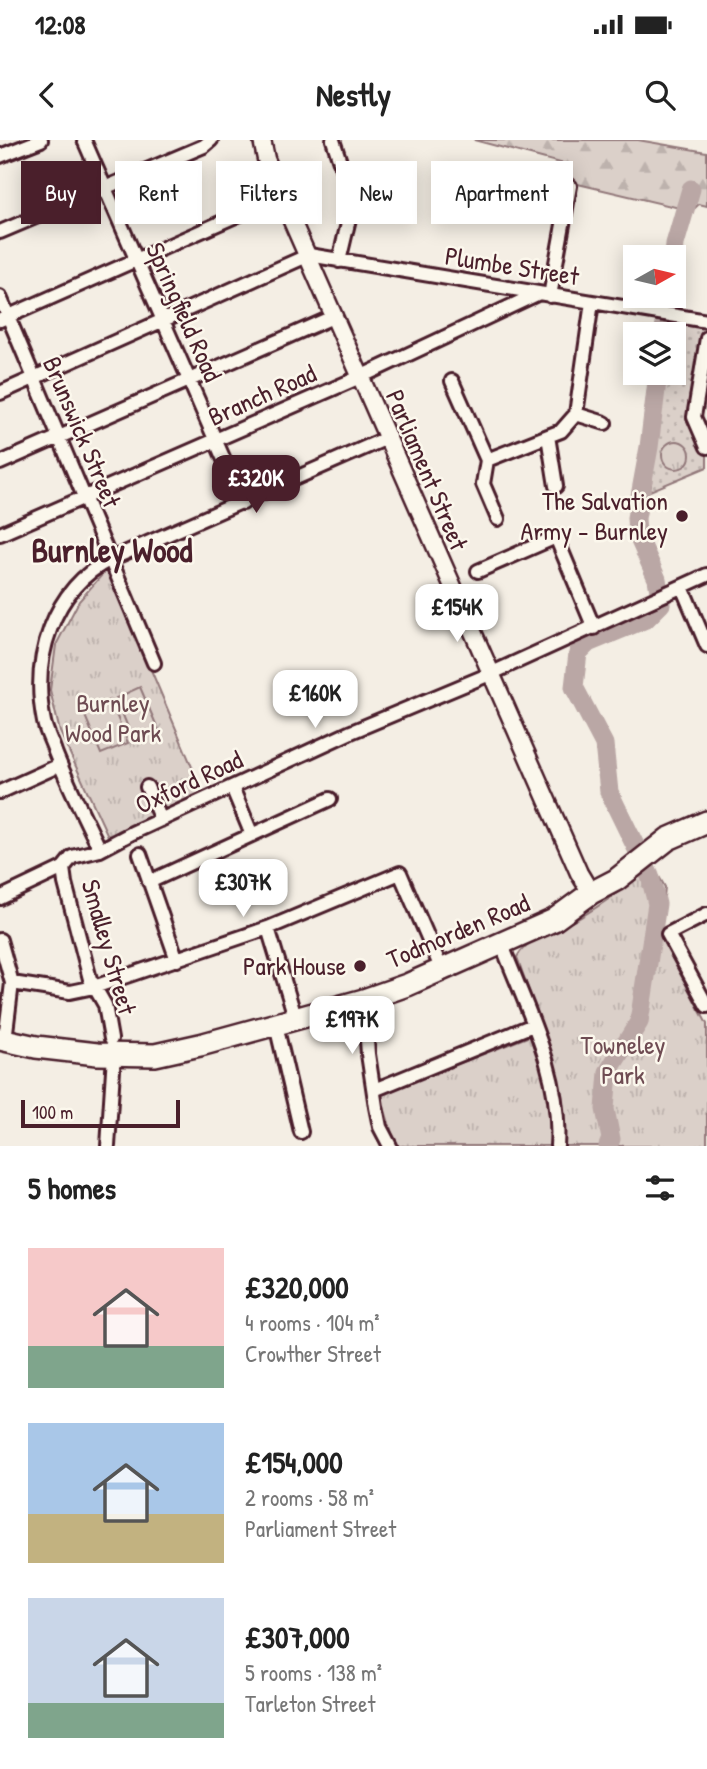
<!DOCTYPE html>
<meta charset="utf-8">
<style>
:root{--surface:#fff;--page:#f2f2f2;--text:#222;--muted:#767676;--accent:#4a1f2b}
body{margin:0;font-family:"Patrick Hand",sans-serif;background:var(--page);color:var(--text);height:100vh;display:flex;flex-direction:column;font-size:26px;white-space:nowrap}
*{box-sizing:border-box;margin:0}
p{font-size:23px;color:var(--muted)}
.icon{flex:none;width:38px;height:38px;fill:none;stroke:currentColor;stroke-width:2;stroke-linecap:round;stroke-linejoin:round}
.map{position:relative;height:1006px;overflow:hidden}
.details{display:flex;flex-direction:column;background:var(--surface);flex:1}
.details>*{flex:none}
.guide{position:absolute;left:21px;top:21px;width:665px;height:63px;display:flex;gap:14px}
.needle{width:46px;rotate:82deg}
.tools{position:absolute;left:623px;top:105px;display:grid;gap:14px}
.tools a{display:grid;place-items:center;width:63px;height:63px;border-radius:0px;background:var(--surface);box-shadow:0 4px 18px #0003;font-size:35px}
.scale{position:absolute;left:21px;bottom:18px;width:159px;box-sizing:border-box;padding-left:7px;border:4px solid #4a1f2b;border-top:0;font-size:19px;line-height:24px;white-space:nowrap;color:#4a1f2b;-webkit-text-stroke:5px #fbf7ec;paint-order:stroke}
.price{position:absolute;translate:-50% -60px;padding:0 16px;border-radius:14px;background:#fff;color:#222;font-size:23px;line-height:46px;filter:drop-shadow(0 2px 4px #0008)}
.price::after{content:'';position:absolute;left:50%;top:42px;width:21px;height:16px;margin-left:-10px;background:inherit;clip-path:polygon(0 0,100% 0,50% 100%)}
.price.active{background:var(--accent);color:#fff}
ul{padding:0;list-style:none}
li{display:flex;align-items:center;gap:21px;height:175px;padding:0 28px}
li span{display:grid;place-items:center;flex:none;width:196px;height:140px;border-radius:0px;color:#555}
li>.icon{margin-inline-start:auto}
span .icon{width:84px;height:84px;fill:#fffc;stroke-width:1}
li b{font-size:30px}
h2{display:flex;justify-content:space-between;align-items:center;height:84px;padding:0 28px;font-size:30px}
.tag{padding:0 24px;border-radius:0px;background:var(--surface);box-shadow:0 4px 18px #0003;font-size:24px;line-height:63px}
.tag.active{background:var(--accent);color:#fff}
.status{display:flex;justify-content:space-between;align-items:center;height:49px;padding:0 35px;background:var(--surface);direction:ltr}
.status svg{height:19px;fill:currentColor}
header{display:flex;justify-content:space-between;align-items:center;height:91px;padding:0 28px;background:var(--surface);font-size:32px;font-weight:700}
.map>svg:first-child{display:block}
.grass{fill:url(#grass-dots);stroke:#92787a;stroke-width:2}
.forest{fill:url(#forest-firs);stroke:#92787a;stroke-width:2}
.park{fill:url(#park-tufts);stroke:#92787a;stroke-width:2}
.pitch{fill:#dbd0c9;stroke:#92787a;stroke-width:2}
.lines{fill:none;stroke-linecap:round;stroke-linejoin:round}
.river{stroke:#baa7a5;stroke-width:19}
.minor-casing{stroke:#4a1f2b;stroke-width:18}
.tertiary-casing{stroke:#4a1f2b;stroke-width:21}
.trunk-casing{stroke:#4a1f2b;stroke-width:26}
.minor{stroke:#fbf7ec;stroke-width:12}
.tertiary{stroke:#fbf7ec;stroke-width:16}
.trunk{stroke:#fbf7ec;stroke-width:21}
.poi-dot{fill:#4a1f2b;stroke:#fbf7ec;stroke-width:2.5}
.labels{text-anchor:middle;stroke-width:5;stroke-linejoin:round;paint-order:stroke}
.street-label{font-size:26px;fill:#4a1f2b;stroke:#fbf7ec}
.poi-label{font-size:26px;fill:#4a1f2b;stroke:#fbf7ec;text-anchor:end}
.park-label{font-size:26px;fill:#6e4b52;stroke:#fbf7ec}
.district-label{font-size:33px;font-weight:bold;fill:#4a1f2b;stroke:#fbf7ec}
</style>
<div class="status"><b>12:08</b><svg viewBox="0 0 49 12"><path d="M0 12V9h3v3zM5 12V6h3v6zM10 12V3h3v9zM15 12V0h3v12zM26 1h20v11H26zM47 4h2v5h-2z"/></svg></div>
<header><svg class="icon" aria-label="back" viewBox="0 0 24 24"><path d="M15 5l-7 7 7 7"/></svg>Nestly<svg class="icon" aria-label="search" viewBox="0 0 24 24"><circle cx="10" cy="10" r="6"/><path d="M15 15l6 6"/></svg></header>
<div class="map">
<svg width="707" height="1006" viewBox="0 0 707 1006">
<defs>
<pattern id="grass-dots" width="8" height="8" patternUnits="userSpaceOnUse" patternTransform="scale(1.75)"><rect width="8" height="8" fill="#dbd0c9"/><path d="M2 2h.1M6 6h.1" fill="none" stroke="#bdb2ad" stroke-width="1.8" stroke-linecap="round"/></pattern>
<pattern id="forest-firs" width="22" height="20" patternUnits="userSpaceOnUse" patternTransform="scale(1.75)"><rect width="22" height="20" fill="#dbd0c9"/><path d="M5 1l3.5 6h-7zM16 11l3.5 6h-7z" fill="#bdb2ad"/></pattern>
<pattern id="park-tufts" width="24" height="20" patternUnits="userSpaceOnUse" patternTransform="scale(1.75)"><rect width="24" height="20" fill="#dbd0c9"/><path d="M3 7l-1-3M5 7V3M7 7l1-3M15 17l-1-3M17 17v-4M19 17l1-3" fill="none" stroke="#bdb2ad"/></pattern>
</defs>
<rect width="100%" height="100%" fill="#f4eee4"/>
<filter id="ink" filterUnits="userSpaceOnUse"><feTurbulence type="fractalNoise" baseFrequency=".0143" numOctaves="2"/><feDisplacementMap in="SourceGraphic" scale="14" xChannelSelector="R" yChannelSelector="G"/><feConvolveMatrix kernelMatrix="1 2 1 2 8 2 1 2 1" color-interpolation-filters="sRGB"/></filter>
<g filter="url(#ink)">
<!-- grass -->
<path class="grass" d="M672,178L707,184L692,279L707,314V327L650,351L665,233H674V194H670Z"/>
<!-- forest -->
<path class="forest" d="M474,0H638L707,12V66L699,64L692,71L565,41L568,25Z"/>
<!-- park -->
<path class="park" d="M662 315a14 14 0 1 1 28 0a14 14 0 1 1-28 0Z
M108,428L203,653L108,696L60,592L50,550L56,505L79,461Z
M653,726L665,747L660,796L707,884V1006H396L380,954L543,891L517,817C528,796 560,790 581,777C606,762 630,744 653,726Z"/>
<!-- pitch -->
<path class="pitch" d="M140,547L158,589L133,600L116,558Z
M110,560L128,603L101,614L83,571Z"/>
<g class="lines">
<!-- river -->
<path class="river" d="M674,117L675,104L691,49
M663,194L670,156
M608,1006L611,999L605,969L608,932L639,882L657,764L650,736L609,652L604,604L574,547L578,513L588,503L646,479L661,464L657,439L637,394L636,378L649,307L658,233"/>
<defs>
<path id="minor" d="M84,0L243,363
M333,0L353,62L339,121
M0,16L41,0
M0,92L204,6L211,0
M550,156L570,46
M0,157L154,523
M0,180L281,56
M707,198L694,277L707,307
M452,241L487,320L483,344L498,379
M0,253L309,115L707,181
M576,274L605,283
M487,320L548,296
M0,323L335,176
M556,346L548,296L561,291L576,274L592,162
M0,394L360,237L539,153
M478,431L556,397L594,488
M682,447L707,506
M147,647L161,680
M232,647L252,695
M0,652L60,625
M100,710C85,678 68,645 55,612C52,602 46,592 44,582C31,519 52,449 111,419L387,298
M140,714L177,820
M63,728L65,743L90,839L105,865L111,899
M149,742L330,659
M0,758L63,728L72,717L100,710L132,693L351,592L490,534L707,435
M707,774L668,794L707,866
M268,788L296,880
M0,800L12,843L5,900
M502,805C527,870 562,935 557,1006
M12,843L70,852L94,847L268,788L400,733L442,830
M364,860L368,914L376,967L380,987L390,1006
M276,885L301,992
M374,950L533,885
M108,1006L114,915"/>
<path id="tertiary" d="M262,0L266,19L281,56L579,733L591,753"/>
<path id="trunk" d="M0,899L36,907L97,914L155,915L200,905L364,860L407,845L554,780L591,753L616,740L668,699L707,682"/>
</defs>
<!-- minor casing -->
<use href="#minor" class="minor-casing"/>
<!-- tertiary casing -->
<use href="#tertiary" class="tertiary-casing"/>
<!-- trunk casing -->
<use href="#trunk" class="trunk-casing"/>
<!-- minor -->
<use href="#minor" class="minor"/>
<!-- tertiary -->
<use href="#tertiary" class="tertiary"/>
<!-- trunk -->
<use href="#trunk" class="trunk"/>
</g>
</g>
<!-- markers -->
<g class="poi-dot">
<circle cx="682" cy="376" r="7"/>
<circle cx="360" cy="826" r="7"/>
</g>
<g class="labels">
<!-- street labels -->
<g class="street-label">
<text transform="translate(512 126) rotate(9)" y="9">Plumbe Street</text>
<text transform="translate(184 172) rotate(66)" y="9">Springfield Road</text>
<text transform="translate(262 255) rotate(-24)" y="9">Branch Road</text>
<text transform="translate(82 292) rotate(67)" y="9">Brunswick Street</text>
<text transform="translate(427 330) rotate(67)" y="9">Parliament Street</text>
<text transform="translate(189 642) rotate(-25)" y="9">Oxford Road</text>
<text transform="translate(458 791) rotate(-23)" y="9">Todmorden Road</text>
<text transform="translate(109 807) rotate(74)" y="9">Smalley Street</text>
</g>
<!-- poi labels -->
<g class="poi-label">
<text x="668" y="370">The Salvation<tspan x="668" dy="30">Army - Burnley</tspan></text>
<text x="346" y="835">Park House</text>
</g>
<!-- park labels -->
<g class="park-label">
<text x="113" y="572">Burnley<tspan x="113" dy="30">Wood Park</tspan></text>
<text x="623" y="914">Towneley<tspan x="623" dy="30">Park</tspan></text>
</g>
<!-- district labels -->
<g class="district-label">
<text x="112" y="422">Burnley Wood</text>
</g>
</g>
</svg>
<div class="tools">
<a><svg class="needle" viewBox="-14 -14 28 28"><path d="M0-13l5 13h-10z" fill="#e53935"/><path d="M0 13l5-13h-10z" fill="#767676"/></svg></a>
<a><svg class="icon" aria-label="layers" viewBox="0 0 24 24"><path d="M12 4l9 5-9 5-9-5zM3 14l9 5 9-5"/></svg></a>
</div>
<div class="scale">100 m</div>
<b class="price active" style="left:256px;top:375px">£320K</b>
<b class="price" style="left:457px;top:504px">£154K</b>
<b class="price" style="left:315px;top:590px">£160K</b>
<b class="price" style="left:243px;top:779px">£307K</b>
<b class="price" style="left:352px;top:916px">£197K</b>
<div class="guide">
<a class="tag active">Buy</a>
<a class="tag">Rent</a>
<a class="tag">Filters</a>
<a class="tag">New</a>
<a class="tag">Apartment</a>
</div>
</div>
<section class="details">
<h2>5 homes<svg class="icon" aria-label="filters" viewBox="0 0 24 24"><path d="M4 7h16M4 17h16"/><circle cx="9" cy="7" r="2"/><circle cx="15" cy="17" r="2"/></svg></h2>
<ul>
<li><span style="background:linear-gradient(#f6c9c9 70%,#7fa58c 0)"><svg class="icon" aria-label="home" viewBox="0 0 24 24"><path d="M3 11l9-7 9 7M6 9v11h12V9"/></svg></span><div><b>£320,000</b><p>4 rooms · 104 m²</p><p>Crowther Street</p></div></li>
<li><span style="background:linear-gradient(#a9c7e8 65%,#c2b280 0)"><svg class="icon" aria-label="home" viewBox="0 0 24 24"><path d="M3 11l9-7 9 7M6 9v11h12V9"/></svg></span><div><b>£154,000</b><p>2 rooms · 58 m²</p><p>Parliament Street</p></div></li>
<li><span style="background:linear-gradient(#c9d6e8 75%,#7fa58c 0)"><svg class="icon" aria-label="home" viewBox="0 0 24 24"><path d="M3 11l9-7 9 7M6 9v11h12V9"/></svg></span><div><b>£307,000</b><p>5 rooms · 138 m²</p><p>Tarleton Street</p></div></li>
</ul>
</section>
